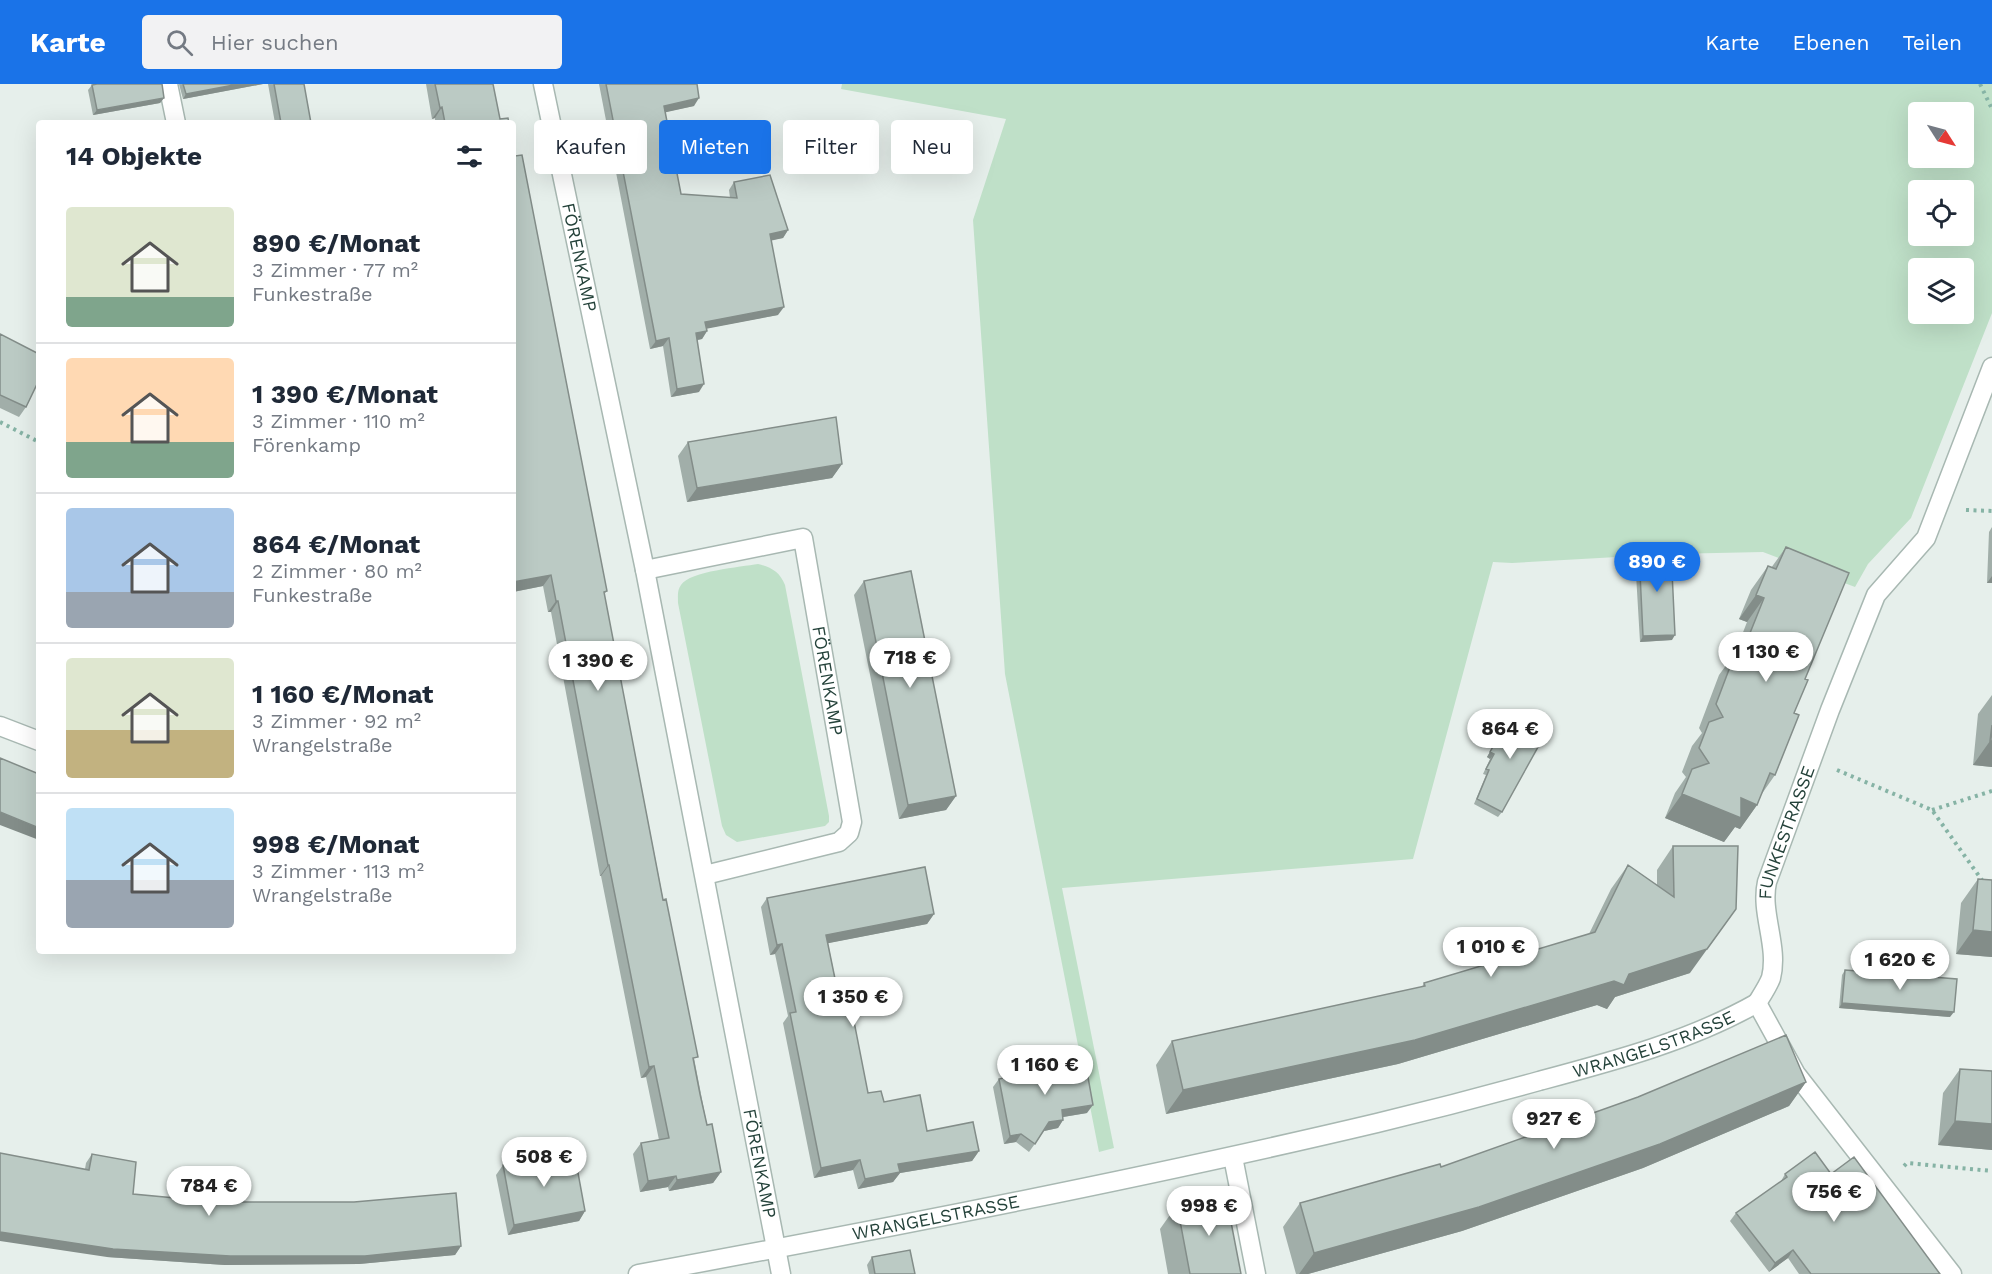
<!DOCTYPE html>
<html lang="de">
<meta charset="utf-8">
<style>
:root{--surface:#fff;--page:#f2f2f3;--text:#1f2937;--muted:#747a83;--line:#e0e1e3;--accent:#1a73e8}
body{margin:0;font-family:"Work Sans",sans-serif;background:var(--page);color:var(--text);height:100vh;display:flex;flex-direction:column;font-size:22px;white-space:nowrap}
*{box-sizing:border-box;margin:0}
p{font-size:20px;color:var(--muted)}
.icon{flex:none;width:33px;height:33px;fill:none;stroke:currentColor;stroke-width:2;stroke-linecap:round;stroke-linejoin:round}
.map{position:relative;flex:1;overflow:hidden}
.sheet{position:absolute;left:36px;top:36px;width:480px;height:834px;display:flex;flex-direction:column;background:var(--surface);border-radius:6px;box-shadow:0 6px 24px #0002}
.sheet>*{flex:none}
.top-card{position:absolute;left:534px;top:36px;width:570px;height:54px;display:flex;gap:12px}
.needle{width:39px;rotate:126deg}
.controls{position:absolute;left:1908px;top:18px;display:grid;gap:12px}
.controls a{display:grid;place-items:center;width:66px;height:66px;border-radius:6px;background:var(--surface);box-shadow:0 6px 24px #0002;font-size:30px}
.price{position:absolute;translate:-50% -51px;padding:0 14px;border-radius:21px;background:#fff;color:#222;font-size:20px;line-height:39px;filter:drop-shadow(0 2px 3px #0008)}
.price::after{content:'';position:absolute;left:50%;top:36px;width:18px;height:14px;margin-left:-9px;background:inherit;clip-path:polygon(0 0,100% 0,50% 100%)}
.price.active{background:var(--accent);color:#fff}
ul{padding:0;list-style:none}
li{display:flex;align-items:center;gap:18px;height:150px;padding:0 30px}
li+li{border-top:2px solid var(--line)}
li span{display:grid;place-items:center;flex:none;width:168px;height:120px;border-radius:6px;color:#555}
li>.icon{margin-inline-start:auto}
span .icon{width:72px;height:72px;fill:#fffc;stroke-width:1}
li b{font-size:26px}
h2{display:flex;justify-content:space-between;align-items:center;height:72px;padding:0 30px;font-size:26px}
.tag{padding:0 21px;border-radius:6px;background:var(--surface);box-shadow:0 6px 24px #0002;font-size:21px;line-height:54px}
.tag.active{background:var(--accent);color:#fff}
header{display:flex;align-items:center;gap:36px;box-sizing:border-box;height:84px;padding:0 30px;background:var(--accent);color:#fff}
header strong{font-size:28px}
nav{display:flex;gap:33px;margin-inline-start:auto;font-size:21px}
.search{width:420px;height:54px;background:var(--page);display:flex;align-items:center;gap:15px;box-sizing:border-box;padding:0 21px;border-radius:6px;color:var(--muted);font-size:22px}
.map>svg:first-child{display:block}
.green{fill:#bfe0c8;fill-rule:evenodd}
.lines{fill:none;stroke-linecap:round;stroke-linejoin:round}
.minor-casing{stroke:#a8b8b2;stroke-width:21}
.path{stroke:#86b3a5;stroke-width:4;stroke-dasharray:3 4.5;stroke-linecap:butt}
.minor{stroke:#fff;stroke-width:18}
.wall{fill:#a1aea9}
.shaded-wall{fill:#838d89}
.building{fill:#bbcac4;stroke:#838d89;stroke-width:1.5}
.labels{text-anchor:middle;stroke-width:5;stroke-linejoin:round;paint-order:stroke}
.street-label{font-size:18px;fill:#24423a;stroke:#f7fbf9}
</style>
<header>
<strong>Karte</strong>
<div class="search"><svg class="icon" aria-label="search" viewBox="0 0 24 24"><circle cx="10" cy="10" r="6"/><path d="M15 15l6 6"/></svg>Hier suchen</div>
<nav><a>Karte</a><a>Ebenen</a><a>Teilen</a></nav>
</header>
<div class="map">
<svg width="1992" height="1190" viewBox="0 0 1992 1190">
<rect width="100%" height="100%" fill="#e6efeb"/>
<!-- green -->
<path class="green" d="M842,0H1992V229L1911,434L1868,480L1855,503L1763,468L1670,470L1512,479L1493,478L1413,775L1062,804L1114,1064L1099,1068L1005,590L973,136L1006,35L841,5ZM1918,28H1964V74H1918ZM1918,106H1964V152H1918ZM1918,184H1964V230H1918Z
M758,480C771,483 780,488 785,501L829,732V738L825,742L737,758L726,751L722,742L678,519C678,513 677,506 681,501C690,487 741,483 758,480Z"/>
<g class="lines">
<defs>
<g id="minor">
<path d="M168,0L176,39"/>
<path id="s1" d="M543,0L645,486L781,1190"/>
<path id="s2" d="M645,486L803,454L852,738L849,749L839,758L705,791"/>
<path d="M0,642L39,657"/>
<path id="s3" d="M1757,919C1762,911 1768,902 1771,894C1779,862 1760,829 1767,798L1830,626L1876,511L1926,454L1992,283"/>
<path d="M1757,919L1796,990L1952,1190"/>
<path d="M1233,1073L1256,1190"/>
<path id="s4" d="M638,1190C885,1145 1132,1097 1377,1039C1431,1026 1485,1012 1539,997C1614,977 1690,957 1757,919"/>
</g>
</defs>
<!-- minor casing -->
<use href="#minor" class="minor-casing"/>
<!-- path -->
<path class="path" d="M1980,0L1992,25
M0,338L39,358
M1966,426L1992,427
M1837,686L1932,726L1989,806H1992
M1932,726L1992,707
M1904,1082L1907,1079L1992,1087"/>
<!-- minor -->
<use href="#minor" class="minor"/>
</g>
<!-- wall -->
<path class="wall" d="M179,0H263L183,15Z
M268,0H304L311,39H275Z
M426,0H493L500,35L509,39H435V34L432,35Z
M599,0H697L694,22L665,28L681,110L730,114L729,106L734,98L788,146L783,154L771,156L778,231L707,244V247L702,255L698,256L699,308L671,313L663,262L650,265Z
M92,1L164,14L160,19L93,31L88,6Z
M513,61L607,507L604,510L707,1041L721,1088L713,1099L669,1107L668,1103L640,1108L633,1070L641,1059L659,1056L646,993L641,994L601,792H600L551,528H548L543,502L513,508Z
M0,250L26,323L19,333L0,324Z
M688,358L842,380L832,394L687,418L678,372Z
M1992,443V499H1987L1989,448Z
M1786,463L1805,595L1775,691L1761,711L1757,721L1740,745L1735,743L1724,758L1665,734L1675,709L1686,693L1682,688L1692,662L1702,649L1699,644L1719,591L1735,569L1747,538L1739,535L1751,506L1768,482L1771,484Z
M1639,468L1672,556L1640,558L1635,473Z
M864,497L956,712L946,726L899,735L854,511Z
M1992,611V683L1973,681L1978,630Z
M1513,627L1502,728L1498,733L1474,720L1486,691L1483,690L1490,675L1487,673Z
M1673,762L1690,889L1615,913L1607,925L1597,921L1398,980L1166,1030L1156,981L1172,957L1422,903L1424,899L1589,850L1611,805L1628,781L1657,801V786Z
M1978,795L1992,796V873L1956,870L1961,819Z
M767,814L934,830L927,840L828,859L840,919L868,1009L884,1018L927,1047L979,1067L972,1077L900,1089L893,1098L858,1105L853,1086L814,1094L783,939L788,932L775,870L770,871L761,823Z
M1845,886L1950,933L1839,924L1842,891Z
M1053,976L1087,1029L1063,1033V1036L1058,1044L1044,1047L1029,1068L1016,1058L1004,1060L993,1003L999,995L1048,984Z
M1960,985L1992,987V1066L1938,1061L1943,1009Z
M1806,998L1789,1022L1643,1084L1462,1147L1308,1190H1296L1283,1143L1300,1119L1441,1083Z
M92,1070L133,1110L461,1162L455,1171L359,1180L225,1181L107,1173L85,1085L86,1079Z
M503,1081L585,1127L579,1137L508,1151L496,1091Z
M1785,1090H1831L1940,1190H1799L1788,1174L1769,1188L1730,1137L1736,1129L1780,1099Z
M1177,1121L1241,1190H1168L1160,1145Z
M872,1173L915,1190H869L867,1181Z"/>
<!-- shaded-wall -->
<path class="shaded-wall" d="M239,0H263L183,15L186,10Z
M164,14L160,19L93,31L97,26Z
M699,14L694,22L658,30L664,22Z
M442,23L435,34L432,35L440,24Z
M788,146L783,154L765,158L770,150Z
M784,223L778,231L700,246L705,238Z
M707,247L702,255L691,257L696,249Z
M669,254L663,262L650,265L656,257Z
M704,300L699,308L671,313L677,305Z
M842,380L832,394L687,418L697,404Z
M551,491L543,502L513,508V498Z
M1992,492V499H1987Z
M1756,511L1764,514L1747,538L1739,535Z
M556,517H558L551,528H548Z
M1675,551L1672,556L1640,558L1643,552Z
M1990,657H1992V683L1973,681Z
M1490,668L1494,670L1490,675L1487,673Z
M1682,710L1741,714L1757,721L1740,745L1735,743L1724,758L1665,734Z
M956,712L946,726L899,735L908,721Z
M0,728L39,744V756L0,741Z
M608,781H609L601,792H600Z
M1736,825L1690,889L1615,913L1607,925L1597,921L1398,980L1166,1030L1183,1006L1629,890Z
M934,830L927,840L819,861L826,851Z
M1973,846L1992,848V873L1956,870Z
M782,860L775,870L770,871L777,861Z
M1842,919L1954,928L1950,933L1839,924Z
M654,982L646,993L641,994L649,983Z
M1806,998L1789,1022L1643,1084L1462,1147L1308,1190H1299L1314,1169Z
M1093,1021L1087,1029L1057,1034L1062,1026Z
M1063,1036L1058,1044L1044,1047L1049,1038Z
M1955,1037L1992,1040V1066L1938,1061Z
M1021,1050L1016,1058L1004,1060L1010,1052Z
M979,1067L972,1077L900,1089L893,1098L858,1105L865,1095L898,1080Z
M860,1076L853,1086L814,1094L821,1084Z
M721,1088L713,1099L669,1107L677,1096Z
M676,1092L668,1103L640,1108L648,1097Z
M585,1127L579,1137L508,1151L514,1141Z
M0,1148L461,1162L455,1171L359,1180L225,1181L107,1173L0,1157Z
M1793,1166L1788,1174L1769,1188L1775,1179Z"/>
<!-- building -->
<path class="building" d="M97,0H162L164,14L97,26L92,1Z
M183,0H239L186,10Z
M274,0H304L311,39H281Z
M435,0H493L500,35L508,34L509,39H445L442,23L440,24Z
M606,0H697L699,14L664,22L681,110L737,114L734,98L770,91L788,146L770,150L784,223L705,238L707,247L696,249L704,300L677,305L669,254L656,257Z
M513,61L515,72L522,71L607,507L604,508L663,816L666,815L698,973L693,974L700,1010L707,1041L712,1040L721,1088L677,1096L676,1092L648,1097L641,1059L669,1054L654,982L649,983L609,781H608L558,517H556L551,491L513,498Z
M0,250L39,270V296L26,323L0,311Z
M836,333L842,380L697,404L688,358Z
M1786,463L1849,489L1805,595L1808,596L1794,629L1799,631L1775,691L1770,689L1757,721L1741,714V734L1682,710L1692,685L1709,679L1699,664L1709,638L1723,633L1716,620L1736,567L1742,569L1764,514L1756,511L1768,482L1776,485Z
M1671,466L1675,551L1643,552L1639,468Z
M911,487L956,712L908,721L864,497Z
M1513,627L1548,645L1502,728L1477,715L1489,686L1486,685L1494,670L1490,668Z
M1992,641V657H1990Z
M0,674L39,690V744L0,728Z
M1673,762H1738L1736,825L1707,865L1629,890L1624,901L1614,897L1415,956L1183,1006L1172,957L1425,902L1424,899L1595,848L1628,781L1674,813Z
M925,783L934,830L826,851L840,919L850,917L868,1009L881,1007L884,1018L920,1011L927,1047L973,1038L979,1067L898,1080L900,1088L865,1095L860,1076L821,1084L790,929L796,928L782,860L777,861L767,814Z
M1978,795L1992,796V848L1973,846Z
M1845,886L1957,895L1954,928L1842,919Z
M1786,951L1806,998L1660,1060L1479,1123L1314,1169L1300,1119L1440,1080L1441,1083L1638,1013Z
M1084,971L1093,1021L1062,1026L1063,1036L1049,1038L1035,1060L1021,1050L1010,1052L999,995L1054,983L1053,976Z
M1960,985L1992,987V1040L1955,1037Z
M574,1067L585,1127L514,1141L503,1081Z
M1815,1068L1831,1090L1854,1073L1940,1190H1811L1793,1166L1775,1179L1736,1129L1787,1093L1785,1090Z
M0,1069L89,1086L92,1070L136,1078L133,1110L218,1118H354L456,1109L461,1162L365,1172H230L113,1165L0,1148Z
M1226,1112L1241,1190H1190L1177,1121Z
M910,1166L915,1190H875L872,1173Z"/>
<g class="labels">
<!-- street labels -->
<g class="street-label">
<text dy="6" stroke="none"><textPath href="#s1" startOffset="177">FÖRENKAMP</textPath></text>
<text dy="6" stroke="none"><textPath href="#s2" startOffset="306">FÖRENKAMP</textPath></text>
<text dy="6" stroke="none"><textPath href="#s3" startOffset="178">FUNKESTRASSE</textPath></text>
<text dy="6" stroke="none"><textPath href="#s4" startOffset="1042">WRANGELSTRASSE</textPath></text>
<text dy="6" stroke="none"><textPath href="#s1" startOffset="1101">FÖRENKAMP</textPath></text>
<text dy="6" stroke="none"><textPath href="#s4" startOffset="303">WRANGELSTRASSE</textPath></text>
</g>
</g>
</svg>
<div class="controls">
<a><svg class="needle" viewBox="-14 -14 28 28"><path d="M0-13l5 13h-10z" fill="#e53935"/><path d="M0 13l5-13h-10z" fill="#747a83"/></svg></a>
<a><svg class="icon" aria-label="locate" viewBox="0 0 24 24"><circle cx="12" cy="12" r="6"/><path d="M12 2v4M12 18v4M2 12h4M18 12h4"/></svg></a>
<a><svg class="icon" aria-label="layers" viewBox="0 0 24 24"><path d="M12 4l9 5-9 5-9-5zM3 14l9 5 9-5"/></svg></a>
</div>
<b class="price active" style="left:1657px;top:509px">890 €</b>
<b class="price" style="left:1766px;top:599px">1 130 €</b>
<b class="price" style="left:910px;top:605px">718 €</b>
<b class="price" style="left:598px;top:608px">1 390 €</b>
<b class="price" style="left:1510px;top:676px">864 €</b>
<b class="price" style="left:1491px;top:894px">1 010 €</b>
<b class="price" style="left:1900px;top:907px">1 620 €</b>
<b class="price" style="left:853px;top:944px">1 350 €</b>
<b class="price" style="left:1045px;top:1012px">1 160 €</b>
<b class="price" style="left:1554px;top:1066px">927 €</b>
<b class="price" style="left:544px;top:1104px">508 €</b>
<b class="price" style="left:209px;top:1133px">784 €</b>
<b class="price" style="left:1834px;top:1139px">756 €</b>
<b class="price" style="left:1209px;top:1153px">998 €</b>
<div class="top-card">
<a class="tag">Kaufen</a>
<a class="tag active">Mieten</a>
<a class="tag">Filter</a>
<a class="tag">Neu</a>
</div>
<section class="sheet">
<h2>14 Objekte<svg class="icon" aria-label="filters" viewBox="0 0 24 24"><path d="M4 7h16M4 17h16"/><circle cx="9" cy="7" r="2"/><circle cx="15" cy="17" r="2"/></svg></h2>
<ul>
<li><span style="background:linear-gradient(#dfe7d0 75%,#7fa58c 0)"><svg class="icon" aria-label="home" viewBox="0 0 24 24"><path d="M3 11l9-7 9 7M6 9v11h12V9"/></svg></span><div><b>890 €/Monat</b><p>3 Zimmer · 77 m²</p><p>Funkestraße</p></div></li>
<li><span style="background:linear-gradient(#ffd9b3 70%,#7fa58c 0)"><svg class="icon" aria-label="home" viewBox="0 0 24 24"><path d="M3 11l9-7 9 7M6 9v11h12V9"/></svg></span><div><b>1 390 €/Monat</b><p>3 Zimmer · 110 m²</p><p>Förenkamp</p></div></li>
<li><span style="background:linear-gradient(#a9c7e8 70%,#9aa5b1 0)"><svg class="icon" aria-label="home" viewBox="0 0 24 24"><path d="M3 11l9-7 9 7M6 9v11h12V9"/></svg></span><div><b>864 €/Monat</b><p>2 Zimmer · 80 m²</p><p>Funkestraße</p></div></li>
<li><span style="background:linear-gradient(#dfe7d0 60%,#c2b280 0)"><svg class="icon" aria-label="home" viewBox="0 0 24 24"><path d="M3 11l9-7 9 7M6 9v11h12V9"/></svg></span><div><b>1 160 €/Monat</b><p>3 Zimmer · 92 m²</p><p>Wrangelstraße</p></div></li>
<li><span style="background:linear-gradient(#bfe0f5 60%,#9aa5b1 0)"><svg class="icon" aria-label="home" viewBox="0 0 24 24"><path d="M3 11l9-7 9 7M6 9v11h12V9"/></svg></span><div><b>998 €/Monat</b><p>3 Zimmer · 113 m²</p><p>Wrangelstraße</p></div></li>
</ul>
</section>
</div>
